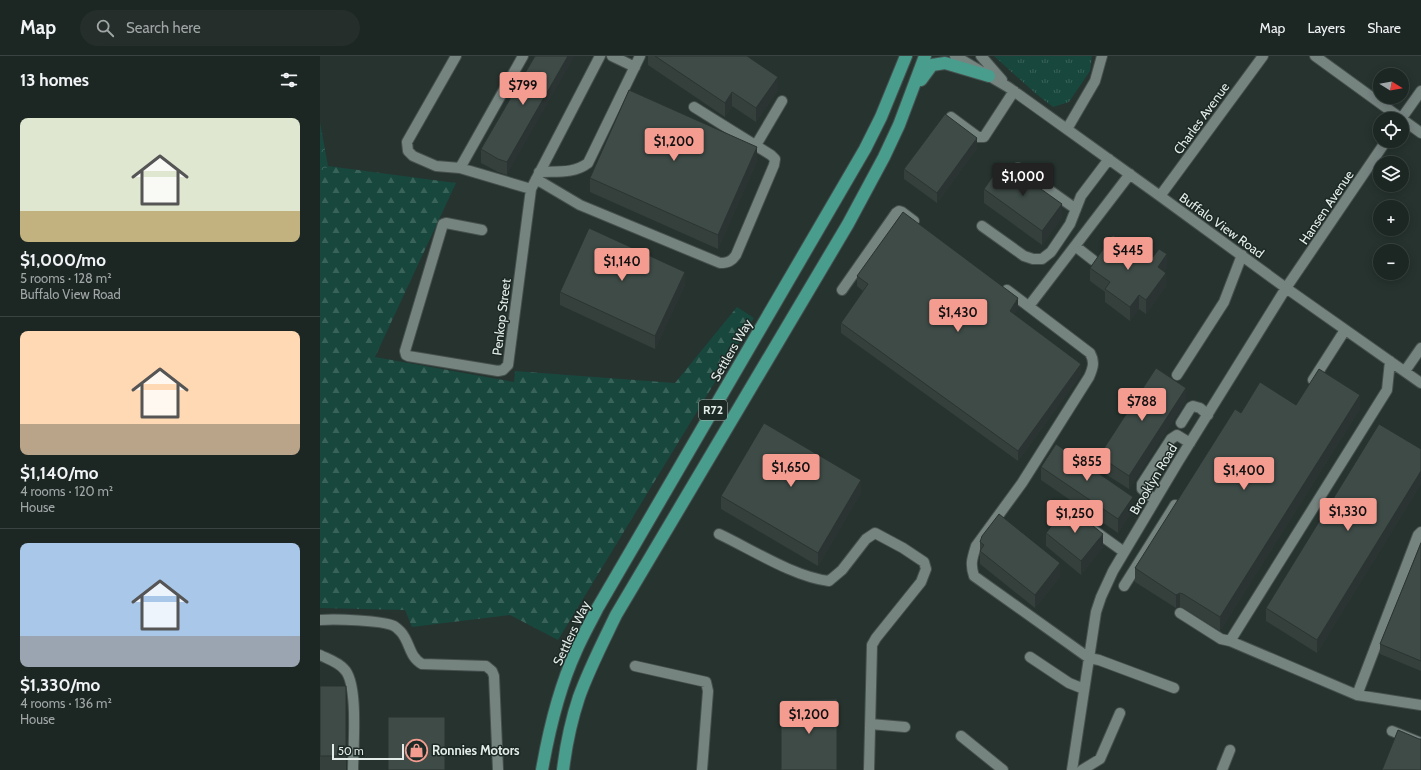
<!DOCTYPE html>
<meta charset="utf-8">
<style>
:root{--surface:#1c2623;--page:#252e2b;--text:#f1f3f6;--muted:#a0a5a6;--line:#3a4341;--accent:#f59c91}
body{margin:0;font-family:Cabin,sans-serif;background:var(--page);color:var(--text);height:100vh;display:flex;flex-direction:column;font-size:15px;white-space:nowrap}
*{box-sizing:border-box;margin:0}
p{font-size:13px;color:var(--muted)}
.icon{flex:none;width:22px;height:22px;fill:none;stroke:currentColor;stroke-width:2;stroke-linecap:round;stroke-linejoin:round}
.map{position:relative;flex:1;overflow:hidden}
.details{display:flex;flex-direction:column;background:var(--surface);width:320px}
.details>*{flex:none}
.needle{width:26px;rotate:101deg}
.controls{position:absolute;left:1053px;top:12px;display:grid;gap:8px}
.controls a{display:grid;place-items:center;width:36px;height:36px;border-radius:50%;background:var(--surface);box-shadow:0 2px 10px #0003,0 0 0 1px var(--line);font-size:20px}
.scale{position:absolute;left:12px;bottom:10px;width:72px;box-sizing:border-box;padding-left:4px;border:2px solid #e4ecea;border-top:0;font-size:11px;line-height:14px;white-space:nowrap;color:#e4ecea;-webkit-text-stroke:3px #1c2925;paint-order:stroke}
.price{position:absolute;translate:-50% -34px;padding:0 9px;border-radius:4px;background:var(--accent);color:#111;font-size:13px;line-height:26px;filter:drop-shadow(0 1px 2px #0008)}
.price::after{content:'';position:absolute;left:50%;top:24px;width:12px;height:9px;margin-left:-6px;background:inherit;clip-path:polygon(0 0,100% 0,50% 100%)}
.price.current{background:#222;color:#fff}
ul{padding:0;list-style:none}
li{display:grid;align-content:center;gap:8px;height:212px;padding:0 20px}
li+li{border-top:1px solid var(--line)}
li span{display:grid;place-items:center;height:124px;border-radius:8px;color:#555}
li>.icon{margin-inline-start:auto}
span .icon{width:72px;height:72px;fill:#fffc;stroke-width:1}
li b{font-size:17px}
h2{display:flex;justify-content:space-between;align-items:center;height:48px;padding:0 20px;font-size:17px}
header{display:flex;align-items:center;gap:24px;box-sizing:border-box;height:56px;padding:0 20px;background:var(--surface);border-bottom:1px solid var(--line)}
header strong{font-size:19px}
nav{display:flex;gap:22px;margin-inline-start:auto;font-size:14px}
.search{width:280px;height:36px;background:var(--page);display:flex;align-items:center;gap:10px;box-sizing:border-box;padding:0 14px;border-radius:22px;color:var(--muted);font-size:15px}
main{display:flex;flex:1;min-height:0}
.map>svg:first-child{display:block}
.grass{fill:url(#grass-tufts)}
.forest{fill:url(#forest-firs)}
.park{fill:url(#park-crowns)}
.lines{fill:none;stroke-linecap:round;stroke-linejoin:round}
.minor-casing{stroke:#46514e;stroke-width:12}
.major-casing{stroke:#46514e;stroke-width:14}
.minor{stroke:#768480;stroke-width:10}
.major{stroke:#489d8d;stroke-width:12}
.wall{fill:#35403d}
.shaded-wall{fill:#2b3432}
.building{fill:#3e4b47;stroke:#2b3432}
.labels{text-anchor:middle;stroke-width:3;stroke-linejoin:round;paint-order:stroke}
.shield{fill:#1c2925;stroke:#a8b2af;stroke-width:1}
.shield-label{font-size:12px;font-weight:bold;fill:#e4ecea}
.street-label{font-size:13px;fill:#e4ecea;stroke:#1c2925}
.poi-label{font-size:13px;font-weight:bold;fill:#e4ecea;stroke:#1c2925;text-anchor:start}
</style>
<header>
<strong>Map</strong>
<div class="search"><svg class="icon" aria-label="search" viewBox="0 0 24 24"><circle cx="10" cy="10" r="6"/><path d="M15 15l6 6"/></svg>Search here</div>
<nav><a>Map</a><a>Layers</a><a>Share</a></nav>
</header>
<main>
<section class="details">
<h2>13 homes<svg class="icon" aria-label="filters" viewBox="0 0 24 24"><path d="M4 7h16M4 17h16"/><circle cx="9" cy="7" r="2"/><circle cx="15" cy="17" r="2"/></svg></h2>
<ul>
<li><span style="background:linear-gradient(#dfe7d0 75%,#c2b280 0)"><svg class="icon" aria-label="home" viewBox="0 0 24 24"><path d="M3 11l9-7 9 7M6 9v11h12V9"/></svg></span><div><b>$1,000/mo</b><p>5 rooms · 128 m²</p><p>Buffalo View Road</p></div></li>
<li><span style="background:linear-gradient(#ffd9b3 75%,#b9a48a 0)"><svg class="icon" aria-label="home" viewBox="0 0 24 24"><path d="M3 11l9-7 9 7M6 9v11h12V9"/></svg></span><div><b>$1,140/mo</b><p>4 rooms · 120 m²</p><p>House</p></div></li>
<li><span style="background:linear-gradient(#a9c7e8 75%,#9aa5b1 0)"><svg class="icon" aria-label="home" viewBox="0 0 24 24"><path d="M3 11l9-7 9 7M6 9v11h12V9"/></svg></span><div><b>$1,330/mo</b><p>4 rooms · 136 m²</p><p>House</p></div></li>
</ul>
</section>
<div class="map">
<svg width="1101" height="714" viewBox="0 0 1101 714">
<defs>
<pattern id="grass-tufts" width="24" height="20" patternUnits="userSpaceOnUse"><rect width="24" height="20" fill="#18473d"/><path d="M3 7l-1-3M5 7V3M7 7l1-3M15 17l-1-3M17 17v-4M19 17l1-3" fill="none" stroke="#396259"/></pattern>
<pattern id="forest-firs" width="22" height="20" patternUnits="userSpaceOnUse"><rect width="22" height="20" fill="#18473d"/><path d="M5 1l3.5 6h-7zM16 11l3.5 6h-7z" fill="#396259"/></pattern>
<pattern id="park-crowns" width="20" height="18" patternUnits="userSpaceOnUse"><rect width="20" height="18" fill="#18473d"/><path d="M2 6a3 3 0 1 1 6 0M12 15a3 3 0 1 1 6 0" fill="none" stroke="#396259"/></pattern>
</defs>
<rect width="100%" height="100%" fill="#26332f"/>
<!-- grass -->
<path class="grass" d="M674,0H772L770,15L749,46L733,51L715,37Z"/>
<!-- forest -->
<path class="forest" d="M8,110L136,127L55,301L194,326L195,315L355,327L417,251L434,262L238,584L190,559L92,571L85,554L0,552V118Z"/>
<!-- park -->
<path class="park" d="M0,66L8,110L0,120Z"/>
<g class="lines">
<defs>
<path id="minor" d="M136,0L87,86L88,95L93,100L116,110L140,112L211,133
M292,0L315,11
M635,0L688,31L840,140L966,232L1101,327
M661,0L682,24
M995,0L1101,77
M631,61L658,81H664L694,35
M1081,63L1101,35
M747,73L775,25L782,0
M436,89L462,45
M140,112L203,0
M698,112L756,153
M219,116C236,115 254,118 268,107L320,0
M216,123L260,149L400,207C408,207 412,205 416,199L454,109L455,103L451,99L374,51
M840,140L943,0
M662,170L704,200L713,203H722L731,196L750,168L761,140L789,103
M162,174L126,167L123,168L85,295L86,299L88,300L178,315L183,314L188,309L211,133L280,0
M755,190L773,204
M522,234L576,157L579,155L582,156L594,165
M687,234L770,297C775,306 773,312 769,321L702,427L656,490C652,503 650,508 654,520L769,602L779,604L854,632
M709,250L810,118
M1085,315L1101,292
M857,319L904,246L922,199
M993,324L1025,274
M861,367L871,351L873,350L880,352L888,359
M835,444L822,433V428L851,383L857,379L870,387
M750,457L804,496
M399,478C431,493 474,521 509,525L522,514L546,483L555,477L583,492L604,506L606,513L601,526L556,582L552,589L549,714
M804,530L855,449
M860,557L901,583L910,585L1037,639L1101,649
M0,564C14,563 62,564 74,570C76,571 79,574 81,576C90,586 89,601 102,608L166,610L172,615L174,620L178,714
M910,585L1067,334L1070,305
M0,599C8,603 18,606 24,613C39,627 33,692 33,714
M710,601L749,627L764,633
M315,610L386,626L388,635L382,714
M1037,639L1098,479L1101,476
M550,668L585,671
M1072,675L1101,687
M641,680L683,714
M752,714L776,556L781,541L793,515L858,406L966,232L1066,85
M762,714L780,703L800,657
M902,714L910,694"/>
<path id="major" d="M601,24L612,9L625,7L669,20
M222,714C229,674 239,632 256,595C262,581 270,567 277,553L545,93L561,61L586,0
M243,714C246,689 251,665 259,641C269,613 283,586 296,559L528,168L564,101L579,69L605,0"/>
</defs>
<!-- minor casing -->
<use href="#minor" class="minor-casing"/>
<!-- major casing -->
<use href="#major" class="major-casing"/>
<!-- minor -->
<use href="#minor" class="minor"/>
<!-- major -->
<use href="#major" class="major"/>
</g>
<!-- wall -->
<path class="wall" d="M215,0L187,119L178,116L161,107V93Z
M328,0H427L458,34L436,66L412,50L405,61L328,9Z
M657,92L617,147L584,123V113Z
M437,105L398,193L270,136V122Z
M664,133L742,161L722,189L664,147Z
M829,206L847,212L844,215L846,230L826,258L819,253L810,265L785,246V236L770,225V212Z
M537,220L698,252L694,259L761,319L698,405L521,277V267L543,235L537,230Z
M365,229L335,293L240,249V236Z
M866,345L809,433L779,414V400Z
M976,349L1040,353L900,575L863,552L860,551L856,552L815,526V512L921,357Z
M1101,393V428L997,597L946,565V552Z
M721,411L813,454L798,477L721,424Z
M541,437L498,510L401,453V440Z
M726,477L783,491L761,519L726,490Z
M660,486L740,521L715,552L660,508Z
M1101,487V615L1060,598V588Z
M0,630H26V714H0Z"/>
<!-- shaded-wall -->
<path class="shaded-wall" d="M248,0H255L187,119V106Z
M458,21V34L436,66V52Z
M412,36V50L405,61V47Z
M657,82V92L617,147V137Z
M437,91V105L398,193V179Z
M742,148V161L722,189V175Z
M847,198V212L838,224V211Z
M365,216V229L335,293V280Z
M846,217V230L826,258V244Z
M819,239V253L810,265V251Z
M698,242V252L690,266V255Z
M761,308V319L698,405V395Z
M866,332V345L809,433V420Z
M1040,339V353L900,575V561Z
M1101,415V428L997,597V584Z
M541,424V437L498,510V497Z
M813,441V454L798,477V463Z
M783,478V491L761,519V505Z
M740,507V521L715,552V539Z
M860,537V551L856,552V539Z"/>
<!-- building -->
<path class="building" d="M215,0H248L187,106L178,103L161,93Z
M335,0H427L458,21L436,52L412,36L405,47Z
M309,34L437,91L398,179L270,122Z
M625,58L657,82L617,137L584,113Z
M683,106L742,148L722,175L664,133Z
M583,156L698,242L690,255L761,308L698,395L521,267L548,228L537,220Z
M269,172L365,216L335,280L240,236Z
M793,179L829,206L839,193L847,198L838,211L846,217L826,244L819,239L810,251L785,233L790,226L770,212Z
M836,312L866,332L809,420L779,400Z
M999,313L1040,339L900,561L863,538L860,537L856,539L815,512L915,353L921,357L940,326L976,349Z
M444,367L541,424L498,497L401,440Z
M1059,368L1101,393V415L997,584L946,552Z
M736,388L813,441L798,463L721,411Z
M744,454L749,459L753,454L783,478L761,505L726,477Z
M679,458L740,507L715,539L660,495L664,489L660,486L662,480Z
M1101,487V605L1060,588Z
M0,630H26V700H0Z
M517,643V714H461V644Z
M68,661H125V714H68Z
M1078,674L1099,683H1101V714H1062Z"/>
<!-- icons -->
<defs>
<symbol id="shop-ring" viewBox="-11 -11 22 22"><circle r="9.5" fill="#1c2925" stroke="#f59c91" stroke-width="1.5"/><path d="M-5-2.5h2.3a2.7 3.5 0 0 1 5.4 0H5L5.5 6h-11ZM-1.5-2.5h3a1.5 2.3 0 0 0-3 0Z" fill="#f59c91"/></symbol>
</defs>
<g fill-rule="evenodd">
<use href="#shop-ring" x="84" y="682" width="25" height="25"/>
</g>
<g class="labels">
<!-- shield labels -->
<rect class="shield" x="379" y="344" width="28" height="20" rx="3"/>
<g class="shield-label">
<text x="393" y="358">R72</text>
</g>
<!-- street labels -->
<g class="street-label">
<text transform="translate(881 62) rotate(-54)" y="5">Charles Avenue</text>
<text transform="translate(1006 151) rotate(-56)" y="5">Hansen Avenue</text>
<text transform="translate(902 169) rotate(36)" y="5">Buffalo View Road</text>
<text transform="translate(181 261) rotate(-83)" y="5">Penkop Street</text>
<text transform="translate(411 294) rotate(-60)" y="5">Settlers Way</text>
<text transform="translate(833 423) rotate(-59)" y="5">Brooklyn Road</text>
<text transform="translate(251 577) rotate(-65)" y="5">Settlers Way</text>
</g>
<!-- poi labels -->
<g class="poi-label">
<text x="112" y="699">Ronnies Motors</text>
</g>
</g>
</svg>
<div class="controls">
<a><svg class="needle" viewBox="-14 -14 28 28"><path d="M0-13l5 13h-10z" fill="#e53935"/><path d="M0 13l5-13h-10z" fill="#a0a5a6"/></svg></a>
<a><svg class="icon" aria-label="locate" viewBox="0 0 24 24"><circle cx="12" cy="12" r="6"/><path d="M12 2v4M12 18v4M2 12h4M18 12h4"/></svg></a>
<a><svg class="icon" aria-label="layers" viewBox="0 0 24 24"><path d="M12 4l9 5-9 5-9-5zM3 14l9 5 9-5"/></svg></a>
<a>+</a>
<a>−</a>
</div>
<div class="scale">50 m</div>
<b class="price" style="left:203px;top:50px">$799</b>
<b class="price" style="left:354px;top:106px">$1,200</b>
<b class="price current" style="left:703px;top:141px">$1,000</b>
<b class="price" style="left:808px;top:215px">$445</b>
<b class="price" style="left:302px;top:226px">$1,140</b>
<b class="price" style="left:638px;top:277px">$1,430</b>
<b class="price" style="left:822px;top:366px">$788</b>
<b class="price" style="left:767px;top:426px">$855</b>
<b class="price" style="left:471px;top:432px">$1,650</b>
<b class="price" style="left:924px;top:435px">$1,400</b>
<b class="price" style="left:1028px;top:476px">$1,330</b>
<b class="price" style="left:755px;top:478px">$1,250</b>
<b class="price" style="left:489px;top:679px">$1,200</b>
</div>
</main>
